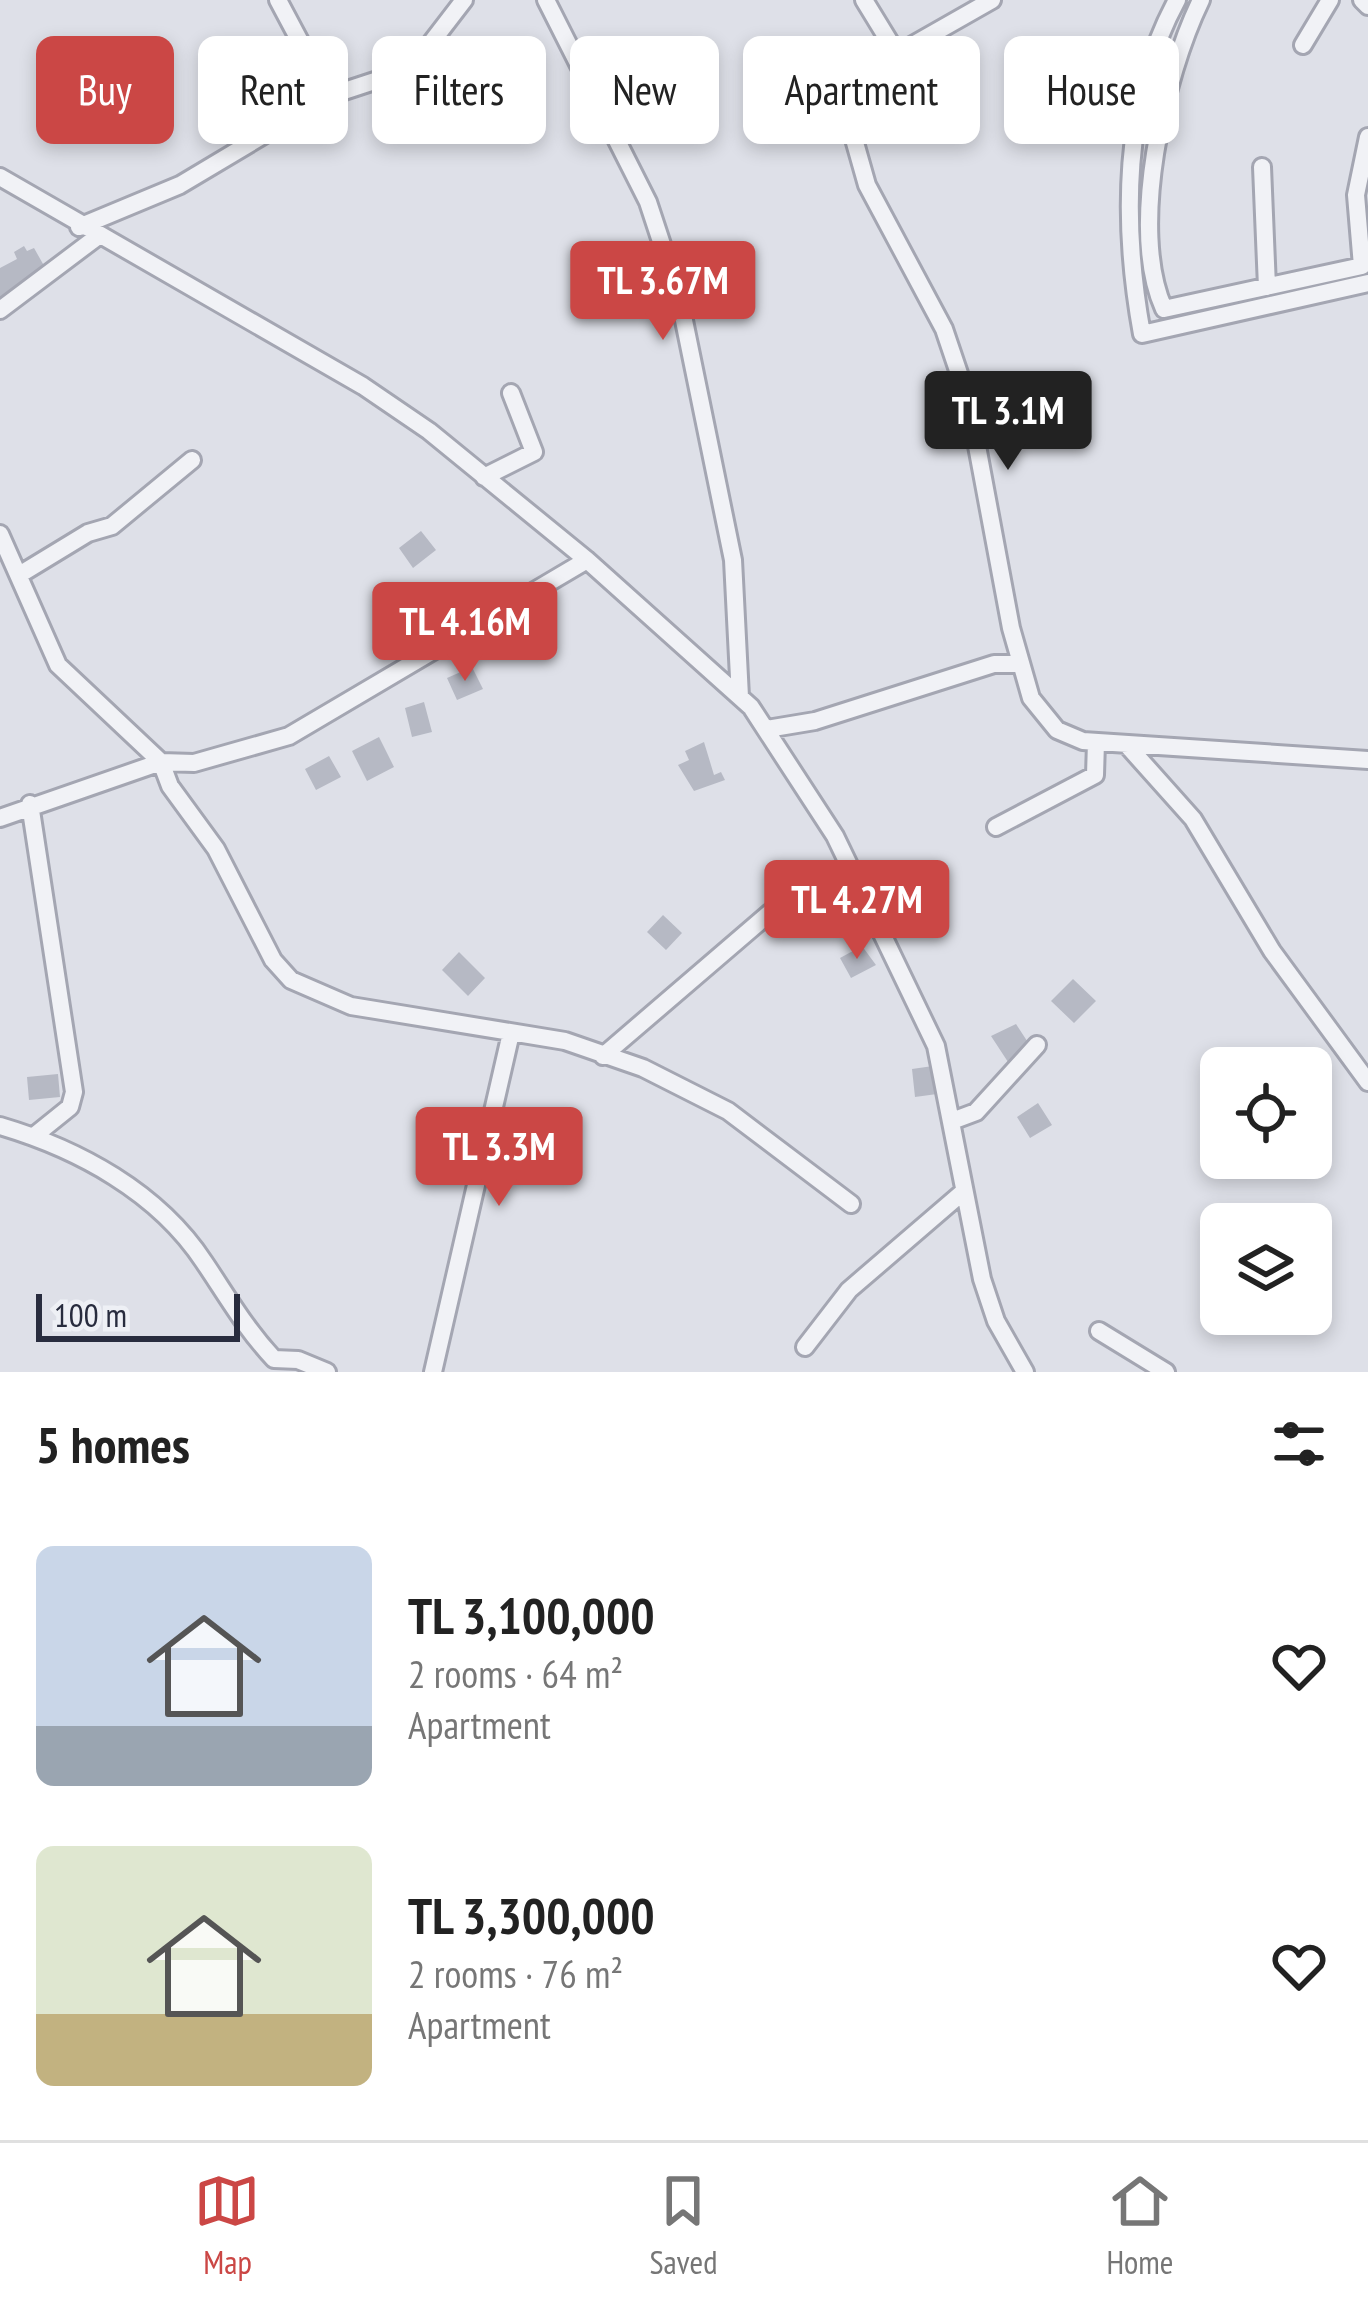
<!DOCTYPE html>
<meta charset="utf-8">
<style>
:root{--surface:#fff;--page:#f6f6f6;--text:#222;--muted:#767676;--line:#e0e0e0;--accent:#cb4745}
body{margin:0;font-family:"PT Sans Narrow",sans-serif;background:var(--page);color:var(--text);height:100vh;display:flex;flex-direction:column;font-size:45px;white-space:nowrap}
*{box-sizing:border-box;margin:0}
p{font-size:39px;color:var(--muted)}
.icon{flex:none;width:66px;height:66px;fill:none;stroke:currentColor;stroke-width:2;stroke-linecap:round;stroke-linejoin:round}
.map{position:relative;height:1372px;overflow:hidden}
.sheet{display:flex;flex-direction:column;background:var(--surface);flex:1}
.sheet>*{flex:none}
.banner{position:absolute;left:36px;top:36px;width:1296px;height:108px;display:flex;gap:24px}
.controls{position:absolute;left:1200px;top:1047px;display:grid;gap:24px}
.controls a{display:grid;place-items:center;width:132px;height:132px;border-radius:18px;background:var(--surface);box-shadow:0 6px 18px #0003;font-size:60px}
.scale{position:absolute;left:36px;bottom:30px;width:204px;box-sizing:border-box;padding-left:12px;border:6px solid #282c3e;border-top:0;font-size:33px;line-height:42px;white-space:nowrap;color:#282c3e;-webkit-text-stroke:9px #eef0f5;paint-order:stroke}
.price{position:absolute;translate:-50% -102px;padding:0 27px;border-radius:12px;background:var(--accent);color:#fff;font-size:39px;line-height:78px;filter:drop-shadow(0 3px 6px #0008)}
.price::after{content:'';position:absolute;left:50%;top:72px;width:36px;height:27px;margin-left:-18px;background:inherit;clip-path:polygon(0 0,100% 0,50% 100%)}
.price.on{background:#222;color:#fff}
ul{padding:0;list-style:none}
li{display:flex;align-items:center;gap:36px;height:300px;padding:0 36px}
li span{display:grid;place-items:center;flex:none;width:336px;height:240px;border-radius:18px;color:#555}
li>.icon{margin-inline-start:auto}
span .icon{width:144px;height:144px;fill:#fffc;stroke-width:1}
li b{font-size:51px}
h2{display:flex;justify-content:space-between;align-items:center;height:144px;padding:0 36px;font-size:51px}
.pill{padding:0 42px;border-radius:18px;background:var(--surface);box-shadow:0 6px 18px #0003;font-size:42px;line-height:108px}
.pill.on{background:var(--accent);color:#fff}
.tab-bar{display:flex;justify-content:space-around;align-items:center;height:168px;border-top:3px solid var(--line);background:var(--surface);font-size:33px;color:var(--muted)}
.tab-bar a{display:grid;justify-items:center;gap:6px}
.tab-bar .on{color:var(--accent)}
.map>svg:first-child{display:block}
.building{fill:#b6b9c4}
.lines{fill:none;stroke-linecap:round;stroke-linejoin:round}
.minor-casing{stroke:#a4a6b2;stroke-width:22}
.minor{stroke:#f1f2f6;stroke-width:16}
</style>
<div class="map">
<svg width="1368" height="1372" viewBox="0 0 1368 1372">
<rect width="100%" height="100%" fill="#dee0e8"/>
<!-- building -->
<path class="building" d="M24,246L27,251L34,248L47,271L0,298V268L17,259L14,252Z
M421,531L436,550L413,568L399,548Z
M444,604L459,623L444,635L429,616Z
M472,667L483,689L457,700L447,678Z
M424,702L432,732L412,737L405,708Z
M379,737L394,767L367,781L352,751Z
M704,742L714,775L721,772L725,780L694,791L678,765L689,760L685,751Z
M329,756L341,777L316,790L305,769Z
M663,915L682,933L666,950L647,932Z
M862,946L876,965L851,978L840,958Z
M459,952L485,978L468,996L442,970Z
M1073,979L1096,1001L1074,1023L1051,1001Z
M1016,1024L1031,1047L1008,1062L991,1036Z
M933,1066L937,1094L915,1097L912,1069Z
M58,1074L60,1097L29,1100L27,1077Z
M1038,1103L1052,1125L1030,1138L1017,1117Z"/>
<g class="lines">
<defs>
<path id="minor" d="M278,0L329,96
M546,0L648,202L679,296L733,560L740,697
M864,0L897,54
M992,0L883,62L854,99L850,125L867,185L944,329L969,403L1011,628L1031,698L1057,730L1083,741L1368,760
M1177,0C1122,101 1122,224 1142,334L1368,283
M1201,0C1164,76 1128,229 1164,309L1362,266L1356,195L1368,137
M1362,0L1368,6
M1303,45L1330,0
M1262,167L1267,287
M0,177L363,386L429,431L587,560L751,707L835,836L936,1046L982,1279L996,1321L1025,1372
M79,227L180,185L329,96L411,69L464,0
M0,310L97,237
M484,477L534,452L511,393
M0,534L58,665L161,762L170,786L216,849L273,960L291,980L351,1006L565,1041L643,1068L728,1111L851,1204
M19,575L88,533L112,526L192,460
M767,729L815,721L994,664H1019
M1126,744L1193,819L1272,951L1368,1082
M30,804L74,1092L70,1107L34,1136
M0,818L161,762L194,763L289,736L587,560
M996,827L1095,775L1096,742
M603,1056L772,911L853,874
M952,1121L976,1112L1037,1045
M0,1126C78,1149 158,1192 204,1262C227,1296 245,1328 274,1359L298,1360L327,1372
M1099,1331L1166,1372
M805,1347L849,1290L963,1192
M433,1372L511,1033"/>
</defs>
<!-- minor casing -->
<use href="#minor" class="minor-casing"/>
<!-- minor -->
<use href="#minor" class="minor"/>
</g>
</svg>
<div class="controls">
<a><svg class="icon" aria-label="locate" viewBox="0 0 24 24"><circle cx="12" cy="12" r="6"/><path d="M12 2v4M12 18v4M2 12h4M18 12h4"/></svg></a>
<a><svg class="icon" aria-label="layers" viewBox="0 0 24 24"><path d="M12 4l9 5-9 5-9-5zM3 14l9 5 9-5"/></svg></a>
</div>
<div class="scale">100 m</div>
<b class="price" style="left:663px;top:343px">TL 3.67M</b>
<b class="price on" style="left:1008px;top:473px">TL 3.1M</b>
<b class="price" style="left:465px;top:684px">TL 4.16M</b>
<b class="price" style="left:857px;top:962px">TL 4.27M</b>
<b class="price" style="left:499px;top:1209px">TL 3.3M</b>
<div class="banner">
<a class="pill on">Buy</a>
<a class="pill">Rent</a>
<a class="pill">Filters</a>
<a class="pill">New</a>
<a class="pill">Apartment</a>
<a class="pill">House</a>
</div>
</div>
<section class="sheet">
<h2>5 homes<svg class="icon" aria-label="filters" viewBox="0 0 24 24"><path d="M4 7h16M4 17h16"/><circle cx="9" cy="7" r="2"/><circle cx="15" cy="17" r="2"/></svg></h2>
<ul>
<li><span style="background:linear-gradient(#c9d6e8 75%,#9aa5b1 0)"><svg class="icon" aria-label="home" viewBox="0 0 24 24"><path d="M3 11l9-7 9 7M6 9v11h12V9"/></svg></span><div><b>TL 3,100,000</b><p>2 rooms · 64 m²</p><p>Apartment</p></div><svg class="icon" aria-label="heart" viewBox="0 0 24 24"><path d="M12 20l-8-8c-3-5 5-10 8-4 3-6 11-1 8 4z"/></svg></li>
<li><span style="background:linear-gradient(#dfe7d0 70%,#c2b280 0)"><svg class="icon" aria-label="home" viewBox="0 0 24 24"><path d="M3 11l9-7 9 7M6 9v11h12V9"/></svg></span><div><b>TL 3,300,000</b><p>2 rooms · 76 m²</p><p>Apartment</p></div><svg class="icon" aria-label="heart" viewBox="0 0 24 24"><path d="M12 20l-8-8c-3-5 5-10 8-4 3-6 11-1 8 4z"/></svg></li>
</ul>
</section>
<nav class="tab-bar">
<a class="on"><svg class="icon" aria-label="map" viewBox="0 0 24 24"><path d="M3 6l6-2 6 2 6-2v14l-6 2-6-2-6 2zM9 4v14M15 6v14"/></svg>Map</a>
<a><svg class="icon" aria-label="saved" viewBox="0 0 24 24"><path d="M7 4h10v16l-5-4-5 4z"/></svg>Saved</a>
<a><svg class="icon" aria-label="home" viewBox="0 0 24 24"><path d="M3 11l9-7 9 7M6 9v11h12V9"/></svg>Home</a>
</nav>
